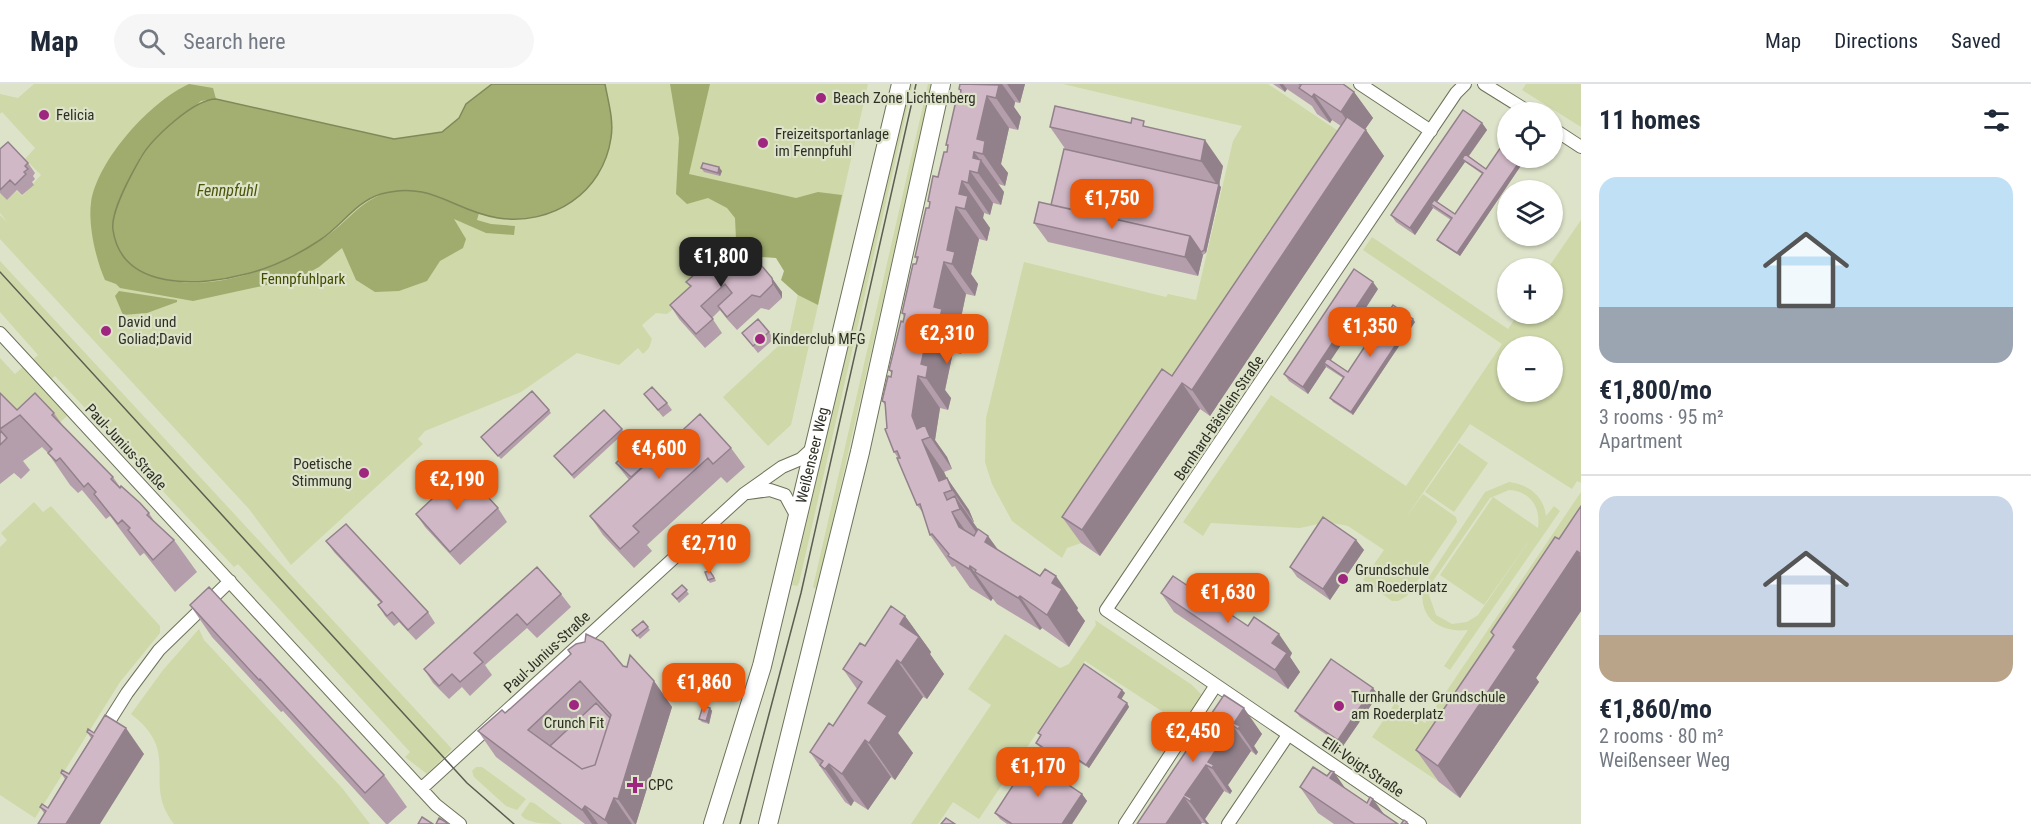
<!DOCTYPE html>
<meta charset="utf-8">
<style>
:root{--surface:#fff;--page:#f6f6f7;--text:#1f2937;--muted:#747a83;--line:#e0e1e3;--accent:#ea580c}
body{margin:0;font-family:"Roboto Condensed",sans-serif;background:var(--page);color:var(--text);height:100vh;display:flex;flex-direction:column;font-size:22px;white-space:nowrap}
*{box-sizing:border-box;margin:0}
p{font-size:20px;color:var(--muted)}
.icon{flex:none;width:33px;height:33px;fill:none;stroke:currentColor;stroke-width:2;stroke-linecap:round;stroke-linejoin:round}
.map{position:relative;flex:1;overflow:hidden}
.side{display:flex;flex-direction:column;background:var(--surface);width:450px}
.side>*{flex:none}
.buttons{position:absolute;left:1497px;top:18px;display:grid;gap:12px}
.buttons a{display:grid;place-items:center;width:66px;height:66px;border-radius:50%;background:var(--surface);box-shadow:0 2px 4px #0004;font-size:30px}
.price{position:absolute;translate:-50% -51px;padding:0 14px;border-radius:12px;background:var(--accent);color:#fff;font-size:20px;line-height:39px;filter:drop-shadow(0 2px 3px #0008)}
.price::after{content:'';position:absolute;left:50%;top:36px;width:18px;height:14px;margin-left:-9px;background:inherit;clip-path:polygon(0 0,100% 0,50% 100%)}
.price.active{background:#222;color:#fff}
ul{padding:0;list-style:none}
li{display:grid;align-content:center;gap:12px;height:318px;padding:0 18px}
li+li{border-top:2px solid var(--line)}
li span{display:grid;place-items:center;height:186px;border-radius:18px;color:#555}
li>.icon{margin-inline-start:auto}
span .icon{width:108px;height:108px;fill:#fffc;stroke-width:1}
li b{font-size:26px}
h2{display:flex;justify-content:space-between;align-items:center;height:72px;padding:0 18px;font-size:26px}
header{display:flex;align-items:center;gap:36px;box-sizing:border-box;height:84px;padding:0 30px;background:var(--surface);border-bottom:2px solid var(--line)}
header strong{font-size:28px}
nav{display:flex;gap:33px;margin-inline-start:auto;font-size:21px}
.search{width:420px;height:54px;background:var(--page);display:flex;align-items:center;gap:15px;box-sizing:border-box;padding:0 21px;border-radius:33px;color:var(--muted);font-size:22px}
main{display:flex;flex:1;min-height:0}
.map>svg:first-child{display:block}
.green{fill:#ced8a9;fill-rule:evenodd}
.forest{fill:#9fac6d}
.water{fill:#a2af70;stroke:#7f895a;stroke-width:1.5}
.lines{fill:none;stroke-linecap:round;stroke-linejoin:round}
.street-casing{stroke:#6d735b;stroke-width:14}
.secondary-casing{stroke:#6d735b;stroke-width:20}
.street{stroke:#fff;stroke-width:12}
.secondary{stroke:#fff;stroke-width:18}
.tram{stroke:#5b5e50;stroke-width:1.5}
.wall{fill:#b49eab;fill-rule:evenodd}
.shaded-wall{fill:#92818b}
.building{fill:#d1b8c7;stroke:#92818b;stroke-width:1.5;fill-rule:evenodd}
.poi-dot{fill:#9f267e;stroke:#dde3c9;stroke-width:2}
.labels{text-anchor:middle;stroke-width:4.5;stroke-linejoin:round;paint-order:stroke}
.poi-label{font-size:15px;fill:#2d2f25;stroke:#dde3c9;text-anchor:start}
.park-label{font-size:15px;fill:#424c00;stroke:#dde3c9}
.street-label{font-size:15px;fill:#2d2f25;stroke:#dde3c9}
.water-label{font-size:16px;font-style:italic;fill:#4a550a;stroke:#dde3c9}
</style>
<header>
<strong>Map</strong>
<div class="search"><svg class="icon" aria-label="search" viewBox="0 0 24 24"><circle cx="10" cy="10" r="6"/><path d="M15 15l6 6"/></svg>Search here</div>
<nav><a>Map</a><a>Directions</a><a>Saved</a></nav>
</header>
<main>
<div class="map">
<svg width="1581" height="740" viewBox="0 0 1581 740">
<rect width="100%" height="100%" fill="#dde3c9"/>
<!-- green -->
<path class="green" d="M34,0H868L791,341L768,362L723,313L789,252L807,167L737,155L707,182L682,218L667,230L656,229L642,241L652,255L649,264L643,270L638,264L619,281L577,269L521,308L425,347L418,355L423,360L291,481L249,425L0,155V131L8,139L0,129V109L7,116L17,107L22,112L41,91L25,75L35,64L2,28L0,30V10L18,14Z
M909,0H913L799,499L797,502L792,501Z
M928,0H932L817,506L813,503Z
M1063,0H1268L1362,63L1180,312L1081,459L1067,464L1062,474L1012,437L992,400L985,378L986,334L1024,178L1166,213L1168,210L1196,216L1233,57L1242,42Z
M1526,0H1581V43L1522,6Z
M1581,136V399L1577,397L1572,405L1470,340L1405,435L1423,410L1456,433L1457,438L1407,512L1398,517H1392L1363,496L1384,466L1348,442L1327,438L1300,444L1211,439L1203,452L1183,438L1271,311L1406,402L1502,260L1363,166L1372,153L1508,245L1518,230H1552V184H1548ZM1508,262H1552V308H1508Z
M0,177L452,665L427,690L405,673L410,668L238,480L234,483L55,292L49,297L31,277L38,271L0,228Z
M0,274L15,290L24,282L67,332L39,358L0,362Z
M1459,359L1488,379L1454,428L1425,408Z
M1509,398C1528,400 1544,412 1546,432L1554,422L1560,427L1450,586L1444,582L1468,546C1439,549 1418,534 1423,502L1485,408ZM1509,406C1530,407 1541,423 1538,444L1493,413L1440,491L1484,521L1536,447L1478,531L1467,538L1452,540L1436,531L1429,511L1433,497L1490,414Z
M1581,408V487L1439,698L1372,653L1395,619L1425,639Z
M34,418L43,428L51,422L160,542V549L120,598L35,734L0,711V463L7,456L1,449Z
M1095,536L1192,601L1203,612L1183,641L1085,577L979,735L953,718L938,740H911L991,621L968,605L1005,550L1060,584L1069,580L1096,541Z
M199,545L204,556L342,704L370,740H174C141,698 183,670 131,630L163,586Z
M476,683H482L526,715L517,726L506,722L474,693L472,687Z
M530,718L534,719L562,740C549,740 527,740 521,731Z"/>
<!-- forest -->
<path class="forest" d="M189,0L213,4L216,15L201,17L155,55L141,72L127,100V177C182,221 268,190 321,156C351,137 361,111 400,106C430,102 452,121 479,129L477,136L491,140L515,142L514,151L486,149L454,135L466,155L463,164L440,177L427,197L399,207L375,208L356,196L342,164L319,183L299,194L193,217L120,204L116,200L105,196C96,176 88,141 91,119C97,76 151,17 189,0Z
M670,0H710L689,90L796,114L818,108L842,111L818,221L798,211L781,196L784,187L776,174L761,173L756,177L736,155L735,134L727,124L708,114L687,120L676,110L679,54Z
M119,207L177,216V218L147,229L123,231L115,212Z"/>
<!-- water -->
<path class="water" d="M492,0H605C608,17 614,36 611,54C603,109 552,142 498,134C453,127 432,96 381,110C355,118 342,142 320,156C299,170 271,184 246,190C202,202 122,208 113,146C110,128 131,91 140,75C151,55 194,15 216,15L394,55L442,48L459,34L466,20Z"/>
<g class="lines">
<defs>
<path id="street" d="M1360,0L1431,47
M1484,0L1529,28
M1552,44L1581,63
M0,249L436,721L460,740
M748,409L770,406L785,411L797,433
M103,647L127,609L159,566L230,497
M421,705L744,410L782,383L801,375L813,364
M1125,740L1216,601
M1228,740L1288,651
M1420,740L1106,526L1456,9L1465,0"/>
<g id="secondary">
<path id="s1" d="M713,740L762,582L901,0"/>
<path d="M768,740L860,368L941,0"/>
</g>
</defs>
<!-- street casing -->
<use href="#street" class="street-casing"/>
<!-- secondary casing -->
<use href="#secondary" class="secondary-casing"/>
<!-- street -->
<use href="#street" class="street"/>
<!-- secondary -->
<use href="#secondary" class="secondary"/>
<!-- tram -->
<path class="tram" d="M0,188L467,699L514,740
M740,740L801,509L916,0"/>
</g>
<!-- wall -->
<path class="wall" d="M960,0H1025L1020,19L1015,18L1014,23L1021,33L1018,46L1009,44L1001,80L1008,89L1005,102L998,100L1004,108L1001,121L993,119L990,131L984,129L983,134L990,144L987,157L979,155L971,190L978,200L975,212L966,210L958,248L964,257L961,270L953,268L945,306L951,314L948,326L940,324L935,356L947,373L952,385L944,388L947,394L969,426L974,438H973L978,445L988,452L999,467L1078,524L1077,526L1085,537L1069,563L1042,544L1040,546L997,520L993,515V514L991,517L970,504L956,484L955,482L952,483L930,451L923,429L917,421L898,374L894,368L887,344L886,322L882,317L892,290L889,286L903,238L904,233L902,229L917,176L915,173L930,120L928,117L938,93L947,68L948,63L946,61L961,8L959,5Z
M1273,0H1343L1354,8L1373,34L1365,45L1384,72L1210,332L1200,325L1100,472L1081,459L1062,433L1172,292L1341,42L1332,36L1330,39L1317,30L1312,22L1287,5L1285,8Z
M1482,39L1487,46L1469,72L1486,85L1522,80L1460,172L1440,159L1437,156L1451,136L1433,124L1415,151L1396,138L1391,131ZM1465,78L1482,90L1455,130L1437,118Z
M1050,43H1148L1223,82L1219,101L1221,103L1206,169L1203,171L1198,192L1048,158L1034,139L1051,121L1066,66Z
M0,65L28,79L35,89L33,92L35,95L32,98L34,101L22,111L17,106L7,116L0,109Z
M701,84L722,87L720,92L704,88Z
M717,180L753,182L782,208V214L769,226L761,224L737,246L727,235L720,226L712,234L722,249L705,264L679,235L670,221L690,203L686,198Z
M1378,205L1361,231L1378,243L1415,238L1353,331L1333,318L1330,314L1343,294L1326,283L1308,310L1289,297L1284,290ZM1357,237L1374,249L1348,288L1330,276Z
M769,248L774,255L758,269L742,249Z
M0,309L17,326L54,329L63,342L113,393L120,403L149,429L156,440L174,456L197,488L175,508L144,469L140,472L110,432L106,435L82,406L78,409L70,401L48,369L42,363L23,377L30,386L21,395L14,389L0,400Z
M644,310L667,319L672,326L663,333Z
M549,326L551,329L501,375L481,353Z
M622,345L624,349L574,395L554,372Z
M731,364L745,383L727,399L721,393L647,461L652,467L634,484L603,451L590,432L629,396L616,379L658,369Z
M1581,422V527L1536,594L1539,598L1460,714L1439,698L1416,666L1494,552L1491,548L1559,455Z
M498,424L507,438L460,481L425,443L416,430Z
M1356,456L1364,466L1330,516L1297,493L1290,483Z
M326,457L428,528L435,539L416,556L399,538L394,542L385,532L378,521L381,519L334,468Z
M537,483L561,510L571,523L537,554L527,544L485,581L492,591L470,612L462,603L449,615L433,599L424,585Z
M713,490L716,497L710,499L708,496Z
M682,501L689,510L679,519L672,510Z
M1161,509L1248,542L1292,569L1290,573L1300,588L1288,605L1174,528Z
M190,521L384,691L407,723L388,740H386L283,627L281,628L212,553Z
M905,532L931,568L930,570L944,590L927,615L923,613L898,649L913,669L895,696L891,693L868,726L854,717L851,722L845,718L810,668L833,642L857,605L843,585Z
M643,537L650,546L640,555L632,546Z
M568,566L623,582L654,597L672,623L636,740H585L496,673L478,647L505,629L571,570Z
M1373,604L1378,611L1343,662L1300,633L1295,627Z
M1122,606L1125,609L1121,616L1127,619L1129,623L1089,684L1079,678L1073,685L1039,662L1036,659L1041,652L1038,649Z
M1224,611L1262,650L1254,662L1258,668L1256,671L1251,667L1228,701L1232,707L1230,710L1224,707L1205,735L1209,740L1202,739L1137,740Z
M710,624L712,627L709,640L702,638L699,635Z
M87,648L94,649L144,670L44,729L40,723L48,724L65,695L61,689L69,690L91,654Z
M1300,703L1345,704L1367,719L1373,715L1384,731L1398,740H1334L1318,729Z
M1082,710L1087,717L1072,740H1007L1000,735L995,729Z"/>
<!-- shaded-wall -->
<path class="shaded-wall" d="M991,0H1002L1015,18L1014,23L1021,33L1018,46L996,14Z
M1007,0H1025L1020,19Z
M1279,0H1283L1287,5L1285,8Z
M1354,8L1373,34L1359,54L1341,28Z
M1314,10L1332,36L1330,39L1312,13Z
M987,12L1009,44L1001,80L1008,89L1005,102L983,70L977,55Z
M1482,39L1487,46L1465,77L1462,75L1465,78L1434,122L1431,120L1433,124L1415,151L1410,144Z
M1366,46L1384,72L1210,332L1192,306Z
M1205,56L1223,82L1219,101L1221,103L1206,169L1204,166L1218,102L1201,77Z
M974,68L981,77V76L1004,108L1001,121L978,89L973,74Z
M1520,77L1522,80L1460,172L1457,169Z
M719,83L722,87L720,92L718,89Z
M970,87L993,119L990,131L968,99Z
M962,97L984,129L983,134L990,144L987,157L965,125L959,110Z
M956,123L979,155L971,190L978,200L975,212L952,180L947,166Z
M1190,152L1203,171L1198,192L1185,173Z
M944,178L966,210L958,248L964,257L961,270L939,238L934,223Z
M772,194L782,208V214L773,200Z
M1373,198L1378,205L1358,236L1354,234L1357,237L1327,282L1324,279L1326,283L1308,310L1303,303Z
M1413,235L1415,238L1353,331L1351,328Z
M931,236L953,268L945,306L951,314L948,326L926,294L921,280Z
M918,292L940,324L935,356L947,373L952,385L930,353L917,345L912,332Z
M1182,299L1200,325L1100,472L1082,446Z
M922,356L944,388L952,406L939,397Z
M947,394L969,426L974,438L952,406Z
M955,412L977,444L982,457L960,425Z
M952,428L975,460L959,443Z
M988,452L1011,484L985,458Z
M1356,456L1364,466L1330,516L1323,505Z
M1577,467L1581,472V527L1536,594L1539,598L1460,714L1438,682L1513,563Z
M970,482L993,514L991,517L969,485Z
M1056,492L1078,524L1077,526L1085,537L1069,563L1047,531L1052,499Z
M1020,512L1042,544L1040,546L1018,514Z
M905,532L931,568L930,570L944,590L927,615L901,579L900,540Z
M1279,550L1292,569L1290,573L1300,588L1288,605L1275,586L1272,559Z
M897,576L923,613L898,649L913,669L895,696L869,659L868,619Z
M654,597L672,623L636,740H635L618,715Z
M1373,604L1378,611L1343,662L1338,656Z
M1122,606L1125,609L1120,617L1118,613Z
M1127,619L1129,623L1089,684L1086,681Z
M710,624L712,627L709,640L706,637Z
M1244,624L1262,650L1254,662L1258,668L1256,671L1234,639Z
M1232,641L1251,667L1228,701L1232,707L1230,710L1212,684L1208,678Z
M126,644L144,670L100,740H66Z
M865,656L891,693L868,726L842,690Z
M1076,674L1079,678L1073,685L1071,682Z
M829,680L854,717L851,722L825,685Z
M1206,681L1224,707L1205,735L1209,740H1206L1185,711Z
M1334,688L1352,714L1330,694Z
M1082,710L1087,717L1072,740H1062Z
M1184,713L1202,739L1201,740H1166Z
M614,714L632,740H608L605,736Z
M1373,715L1391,740L1370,721Z
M585,722L598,740H592L582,726Z"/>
<!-- building -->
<path class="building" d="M960,0L999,1L996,14L987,12L977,55L985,57L983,70L974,68L973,74L981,76L978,89L970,87L968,99L962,97L959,110L968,112L965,125L956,123L947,166L955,168L952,180L944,178L934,223L942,225L939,238L931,236L921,280L928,282L926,294L918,292L912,332L917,345L925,341L930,353L922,356L939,397L947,394L952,406L944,409L947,416L955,412L960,425L952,428L959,443L974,452L978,445L988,452L985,458L1040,492L1045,485L1056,492L1052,499L1062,505L1047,531L1020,512L1018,514L975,488L976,486L970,482L969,485L948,472L949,470L932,450L930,451L920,420L917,421L897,374H900L897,367L894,368L885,345L887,344L885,318L882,317L888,292L891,293L892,287L889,286L901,237L903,238L905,230L902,229L913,180H916L918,173H915L926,124H929L930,118L928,117L933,92L938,93L944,68H947L948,61H946L957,12H960L961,6L959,5Z
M1299,0H1343L1354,8L1341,28L1314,10L1312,13L1299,4L1301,1Z
M1055,22L1131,39L1132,34L1144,37L1143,42L1205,56L1201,77L1050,43Z
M1463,26L1482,39L1410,144L1391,131Z
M1347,33L1366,46L1192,306L1182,299L1082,446L1062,433L1162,285L1172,292Z
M8,58L28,79L25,82L28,85L24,88L26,90L15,101L10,96L0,106V65Z
M1501,63L1508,68V74H1515L1520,77L1457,169L1437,156L1452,134L1431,120L1434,116L1455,130L1483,89L1462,75L1465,70L1486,85Z
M1064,65L1219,100L1204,166L1201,168L1190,152L1051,121Z
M703,79L719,83L718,89L701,84Z
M1039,118L1190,152L1185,173L1034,139Z
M736,163L753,182L761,181L772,194L773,200L760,213L752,211L727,233L718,222L732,209L725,200L701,222L713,235L696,250L670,221L691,202L686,198L712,175L717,180Z
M1354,185L1373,198L1303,303L1284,290Z
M1393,221L1413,235L1351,328L1330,314L1344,293L1324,279L1327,274L1348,288L1375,247L1354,234L1357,229L1378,243Z
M758,235L769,248L753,262L742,249Z
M652,303L667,319L658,326L644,310Z
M532,307L549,326L498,372L481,353Z
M0,309L17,326L35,309L54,329L52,331L113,393L111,395L120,404L121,402L140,419L149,429L147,431L174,456L153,476L128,446L130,444L122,436L118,440L94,410L96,408L88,399L84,403L60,374L56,377L48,369L52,365L20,331L0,345Z
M604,326L622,345L572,391L554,372Z
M700,330L731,364L713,380L708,374L633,442L639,448L620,465L590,432Z
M0,346L7,354L0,361Z
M644,352L658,369L631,393L616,379Z
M463,386L498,424L450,468L416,430Z
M1581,422V470L1577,467L1513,563L1516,566L1438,682L1416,666L1494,551L1491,548L1555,453L1559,455Z
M1323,433L1356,456L1323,505L1290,483Z
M346,440L428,528L408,546L392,528L387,532L378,521L382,518L326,457Z
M537,483L561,510L527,541L517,530L474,569L483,578L460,598L452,590L439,602L424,585Z
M710,487L714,494L708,496L705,488Z
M1173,492L1248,542L1254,533L1279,550L1272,559L1287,569L1275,586L1161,509Z
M682,501L687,506L677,515L672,510Z
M209,503L384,691L365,709L260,595L259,596L190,521Z
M891,522L905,532L900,540L919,553L901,579L897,576L868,619L887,632L869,659L865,656L842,690L829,680L825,685L820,681L823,677L810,668L829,639L833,642L862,598L843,585L860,559L865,562Z
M643,537L648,543L637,552L632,546Z
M586,550L603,558L623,582L627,583L630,571L654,597L618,715L614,714L605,736L585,722L582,726L478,647L502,626L505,629L511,624L571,570L568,566L576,560L585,558ZM580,597L611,631L595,681L582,685L528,646Z
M1331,575L1373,604L1338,656L1295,627Z
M1084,580L1122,606L1118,613L1127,619L1086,681L1076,674L1071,682L1036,659L1041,651L1038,649Z
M1224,611L1244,624L1234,639L1240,642L1238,645L1232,641L1208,678L1214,681L1212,684L1206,681L1185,711L1191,714V718L1184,713L1166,740H1137Z
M596,619L610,634L595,681L582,685L550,662Z
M703,622L710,624L706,637L699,635Z
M105,631L126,644L66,740H38L46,727L40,723L42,720L48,724L67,693L61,689L62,686L69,690L93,652L87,648L88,645L94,649Z
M1030,675L1082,710L1062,740H1012L995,729Z
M1313,683L1327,692L1331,687L1334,688L1330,694L1367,719L1370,713L1373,715L1370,721L1398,740H1355L1300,703Z
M422,733L433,740H418Z
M439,734L449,740H436Z
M946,734L955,740H941Z
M1404,736L1407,738L1405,740H1401Z"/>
<!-- markers -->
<g class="poi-dot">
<circle cx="821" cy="14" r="6"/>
<circle cx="44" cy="31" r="6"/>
<circle cx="763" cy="59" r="6"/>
<circle cx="106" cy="247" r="6"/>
<circle cx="760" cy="255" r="6"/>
<circle cx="364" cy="389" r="6"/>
<circle cx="1343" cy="495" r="6"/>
<circle cx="574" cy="621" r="6"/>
<circle cx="1339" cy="622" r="6"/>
<path d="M632 692h6v6h6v6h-6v6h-6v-6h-6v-6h6z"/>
</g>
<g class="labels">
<!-- poi labels -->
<g class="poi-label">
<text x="833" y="19">Beach Zone Lichtenberg</text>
<text x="56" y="36">Felicia</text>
<text x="775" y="55">Freizeitsportanlage<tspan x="775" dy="17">im Fennpfuhl</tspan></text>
<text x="118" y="243">David und<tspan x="118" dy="17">Goliad;David</tspan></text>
<text x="772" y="260">Kinderclub MFG</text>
<text x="352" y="385" text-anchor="end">Poetische<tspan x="352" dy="17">Stimmung</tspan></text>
<text x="1355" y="491">Grundschule<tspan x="1355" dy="17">am Roederplatz</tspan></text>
<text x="1351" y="618">Turnhalle der Grundschule<tspan x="1351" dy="17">am Roederplatz</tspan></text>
<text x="574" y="644" text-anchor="middle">Crunch Fit</text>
<text x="648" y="706">CPC</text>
</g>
<!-- park labels -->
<g class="park-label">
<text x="303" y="200">Fennpfuhlpark</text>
</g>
<!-- street labels -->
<g class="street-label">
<text transform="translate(1219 334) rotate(-56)" y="5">Bernhard-Bästlein-Straße</text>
<text transform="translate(126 363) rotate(47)" y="5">Paul-Junius-Straße</text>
<text dy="5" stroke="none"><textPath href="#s1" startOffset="382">Weißenseer Weg</textPath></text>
<text transform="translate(547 568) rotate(-43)" y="5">Paul-Junius-Straße</text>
<text transform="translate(1363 683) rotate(34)" y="5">Elli-Voigt-Straße</text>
</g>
<!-- water labels -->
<g class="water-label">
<text x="227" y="112">Fennpfuhl</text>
</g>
</g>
</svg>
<div class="buttons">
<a><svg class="icon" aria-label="locate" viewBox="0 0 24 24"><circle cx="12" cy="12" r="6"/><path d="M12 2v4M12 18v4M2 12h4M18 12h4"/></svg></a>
<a><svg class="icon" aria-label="layers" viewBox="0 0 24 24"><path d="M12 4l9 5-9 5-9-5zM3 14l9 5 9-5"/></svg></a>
<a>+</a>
<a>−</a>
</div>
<b class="price" style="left:1112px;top:146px">€1,750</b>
<b class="price active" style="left:721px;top:204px">€1,800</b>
<b class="price" style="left:1370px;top:274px">€1,350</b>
<b class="price" style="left:947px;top:281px">€2,310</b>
<b class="price" style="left:659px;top:396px">€4,600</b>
<b class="price" style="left:457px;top:427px">€2,190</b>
<b class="price" style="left:709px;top:491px">€2,710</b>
<b class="price" style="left:1228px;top:540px">€1,630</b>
<b class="price" style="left:704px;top:630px">€1,860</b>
<b class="price" style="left:1193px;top:679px">€2,450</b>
<b class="price" style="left:1038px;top:714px">€1,170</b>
</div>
<section class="side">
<h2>11 homes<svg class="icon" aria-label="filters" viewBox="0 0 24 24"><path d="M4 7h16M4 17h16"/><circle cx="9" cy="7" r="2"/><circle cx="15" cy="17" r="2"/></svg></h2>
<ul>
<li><span style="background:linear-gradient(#bfe0f5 70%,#9aa5b1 0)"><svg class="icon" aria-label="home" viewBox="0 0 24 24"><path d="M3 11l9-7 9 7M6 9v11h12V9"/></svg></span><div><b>€1,800/mo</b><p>3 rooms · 95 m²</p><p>Apartment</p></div></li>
<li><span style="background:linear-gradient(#c9d6e8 75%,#b9a48a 0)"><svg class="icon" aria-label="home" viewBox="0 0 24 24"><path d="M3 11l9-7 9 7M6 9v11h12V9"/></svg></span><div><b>€1,860/mo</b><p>2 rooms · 80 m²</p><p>Weißenseer Weg</p></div></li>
</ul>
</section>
</main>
